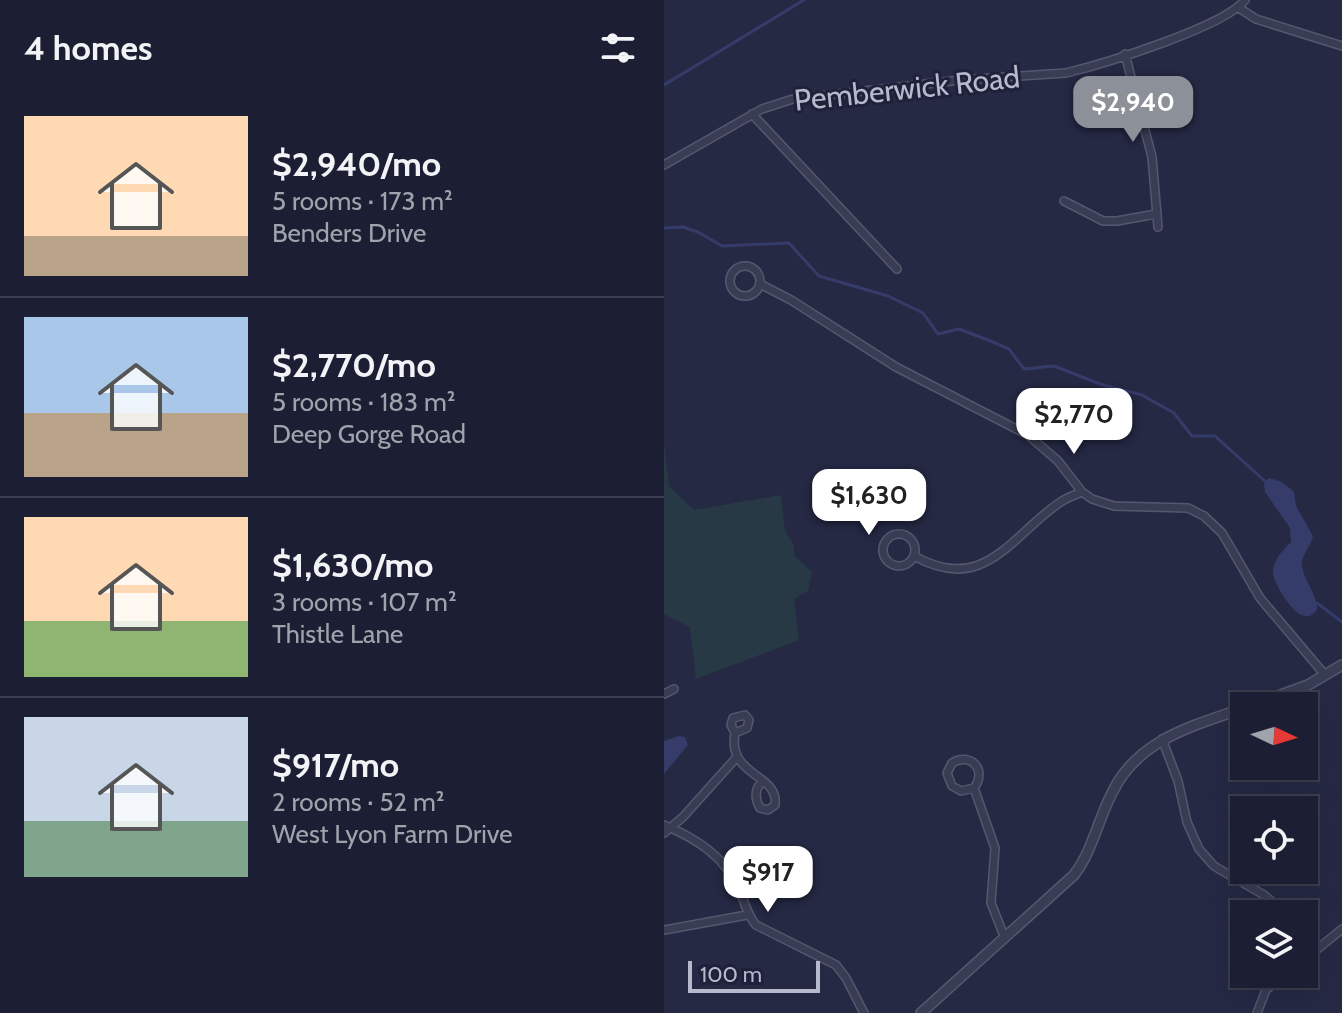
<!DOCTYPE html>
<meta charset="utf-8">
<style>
:root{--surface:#1c1f33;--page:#25273b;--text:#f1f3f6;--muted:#a0a2ac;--line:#3a3d4e;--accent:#8c9099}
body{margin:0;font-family:Cabin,sans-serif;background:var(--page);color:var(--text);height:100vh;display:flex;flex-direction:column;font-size:30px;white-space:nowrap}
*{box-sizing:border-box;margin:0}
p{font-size:26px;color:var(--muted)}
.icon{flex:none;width:44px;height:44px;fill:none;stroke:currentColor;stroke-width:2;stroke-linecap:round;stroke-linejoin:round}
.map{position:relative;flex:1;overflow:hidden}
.sheet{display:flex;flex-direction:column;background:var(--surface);width:664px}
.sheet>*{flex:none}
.needle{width:52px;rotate:94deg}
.controls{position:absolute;left:566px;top:692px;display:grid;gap:16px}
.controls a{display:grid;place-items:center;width:88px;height:88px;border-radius:0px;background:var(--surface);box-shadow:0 8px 32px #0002,0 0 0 2px var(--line);font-size:40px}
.scale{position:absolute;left:24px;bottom:20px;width:132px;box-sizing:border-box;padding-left:8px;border:4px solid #b7b9cd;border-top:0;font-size:22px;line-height:28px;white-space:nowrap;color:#b7b9cd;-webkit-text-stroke:6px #1e2139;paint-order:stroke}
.price{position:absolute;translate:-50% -68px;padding:0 18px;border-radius:16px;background:#fff;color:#222;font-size:26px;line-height:52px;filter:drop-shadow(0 2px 4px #0008)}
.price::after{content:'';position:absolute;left:50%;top:48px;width:24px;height:18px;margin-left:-12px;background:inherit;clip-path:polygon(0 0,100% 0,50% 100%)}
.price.active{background:var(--accent);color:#fff}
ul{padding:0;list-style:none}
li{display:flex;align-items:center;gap:24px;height:200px;padding:0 24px}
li+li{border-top:2px solid var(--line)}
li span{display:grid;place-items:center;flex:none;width:224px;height:160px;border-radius:0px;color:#555}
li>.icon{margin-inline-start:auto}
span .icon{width:96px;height:96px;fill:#fffc;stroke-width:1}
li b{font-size:34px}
h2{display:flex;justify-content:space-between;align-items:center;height:96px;padding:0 24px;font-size:34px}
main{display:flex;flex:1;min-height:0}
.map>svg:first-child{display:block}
.green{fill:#273945}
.water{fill:#363c6a}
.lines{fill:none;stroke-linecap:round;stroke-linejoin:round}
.stream{stroke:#363c6a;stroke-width:3}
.minor-casing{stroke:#55576e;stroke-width:10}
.tertiary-casing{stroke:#55576e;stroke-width:12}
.minor{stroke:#393d54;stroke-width:7}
.tertiary{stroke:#393d54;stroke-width:9}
.labels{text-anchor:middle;stroke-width:6;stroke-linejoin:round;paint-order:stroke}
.street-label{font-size:30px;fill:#b7b9cd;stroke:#1e2139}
</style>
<main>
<section class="sheet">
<h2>4 homes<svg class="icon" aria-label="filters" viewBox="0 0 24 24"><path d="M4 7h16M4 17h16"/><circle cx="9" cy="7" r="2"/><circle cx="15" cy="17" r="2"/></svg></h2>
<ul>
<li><span style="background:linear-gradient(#ffd9b3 75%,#b9a48a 0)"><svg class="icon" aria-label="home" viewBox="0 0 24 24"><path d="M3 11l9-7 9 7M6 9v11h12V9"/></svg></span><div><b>$2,940/mo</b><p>5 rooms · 173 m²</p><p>Benders Drive</p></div></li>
<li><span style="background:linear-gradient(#a9c7e8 60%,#b9a48a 0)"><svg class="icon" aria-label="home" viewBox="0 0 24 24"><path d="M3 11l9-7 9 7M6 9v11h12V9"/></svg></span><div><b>$2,770/mo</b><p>5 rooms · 183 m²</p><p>Deep Gorge Road</p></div></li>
<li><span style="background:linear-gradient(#ffd9b3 65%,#8fb573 0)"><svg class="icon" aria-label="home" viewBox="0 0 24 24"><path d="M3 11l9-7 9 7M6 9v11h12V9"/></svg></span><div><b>$1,630/mo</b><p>3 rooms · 107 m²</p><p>Thistle Lane</p></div></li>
<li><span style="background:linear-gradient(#c9d6e8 65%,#7fa58c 0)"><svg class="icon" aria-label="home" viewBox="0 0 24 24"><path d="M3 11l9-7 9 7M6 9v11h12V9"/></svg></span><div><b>$917/mo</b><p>2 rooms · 52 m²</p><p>West Lyon Farm Drive</p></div></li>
</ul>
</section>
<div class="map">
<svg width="678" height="1013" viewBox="0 0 678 1013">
<rect width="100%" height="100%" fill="#252944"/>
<!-- green -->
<path class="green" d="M0,442L5,486L30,510L117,495L121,531L130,545V555L148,572L144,591L130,599L135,640L32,679L26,627L0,614Z"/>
<!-- water -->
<path class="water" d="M605,478L618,482L630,492L632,506L649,536C647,546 636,557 638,567C641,582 654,596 653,610C649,614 647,617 641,616C629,615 607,581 609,569C612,557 619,550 627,542L626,528L601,492L600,483Z
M15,736L21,737L24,745L0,774V741Z"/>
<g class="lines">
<!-- stream -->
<path class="stream" d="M0,85L140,0
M0,228L19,227L34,232L58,246L125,243L155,276L224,296L259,313L274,334L295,329L324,340L345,349L360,369L390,366L436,384L478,395L510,413L528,436H551L602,482
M653,603L678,622"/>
<defs>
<path id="minor" d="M575,8L592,19L678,46
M461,54L488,157L494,227
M88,114L233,269
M0,165L98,109L129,99L297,80L402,73C439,64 560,27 581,0
M400,201L439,221H453L492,214
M66 281a15 15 0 1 1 30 0a15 15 0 1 1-30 0Z
M96,284L127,300L232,367L364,435L394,461L418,492L428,499L450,506L524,508L540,516L558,533L596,598L661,675
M219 550a16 16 0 1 1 32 0a16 16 0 1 1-32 0Z
M250,556C320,595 346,537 395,503C402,498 410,495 418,492
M0,694L10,689
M71,733L83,728L85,720L81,715L69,718L67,725L71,733C63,777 115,773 111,805L104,810L96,808C91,800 90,789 98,782
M498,739L514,781L523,822L535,849L550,866L600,895L622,914
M310,788L297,791L288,786L283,773L288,763C306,752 324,769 310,788L331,848L327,903L340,936
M0,825C34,839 61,857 76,891C81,904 83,914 92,925L172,965L182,978L200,1013
M0,833L19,817L72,758
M0,930L83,915
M640,933L653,948
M640,960L678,929
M593,1013L602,990L620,974"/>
<path id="tertiary" d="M587,706L644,685L678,665
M257,1013L410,875C429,850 434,819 449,791C475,739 529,726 580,708"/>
</defs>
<!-- minor casing -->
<use href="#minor" class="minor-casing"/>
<!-- tertiary casing -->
<use href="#tertiary" class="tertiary-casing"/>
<!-- minor -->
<use href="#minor" class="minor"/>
<!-- tertiary -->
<use href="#tertiary" class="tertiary"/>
</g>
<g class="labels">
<!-- street labels -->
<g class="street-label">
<text transform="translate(243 89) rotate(-6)" y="10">Pemberwick Road</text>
</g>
</g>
</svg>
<div class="controls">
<a><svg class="needle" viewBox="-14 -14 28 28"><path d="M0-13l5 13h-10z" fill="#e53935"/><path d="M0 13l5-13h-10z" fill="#a0a2ac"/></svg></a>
<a><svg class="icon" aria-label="locate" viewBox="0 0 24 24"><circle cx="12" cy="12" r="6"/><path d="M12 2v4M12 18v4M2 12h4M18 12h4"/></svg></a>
<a><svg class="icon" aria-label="layers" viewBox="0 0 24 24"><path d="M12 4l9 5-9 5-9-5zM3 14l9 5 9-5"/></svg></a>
</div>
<div class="scale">100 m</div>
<b class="price active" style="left:469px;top:144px">$2,940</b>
<b class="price" style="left:410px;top:456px">$2,770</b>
<b class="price" style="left:205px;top:537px">$1,630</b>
<b class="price" style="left:104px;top:914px">$917</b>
</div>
</main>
